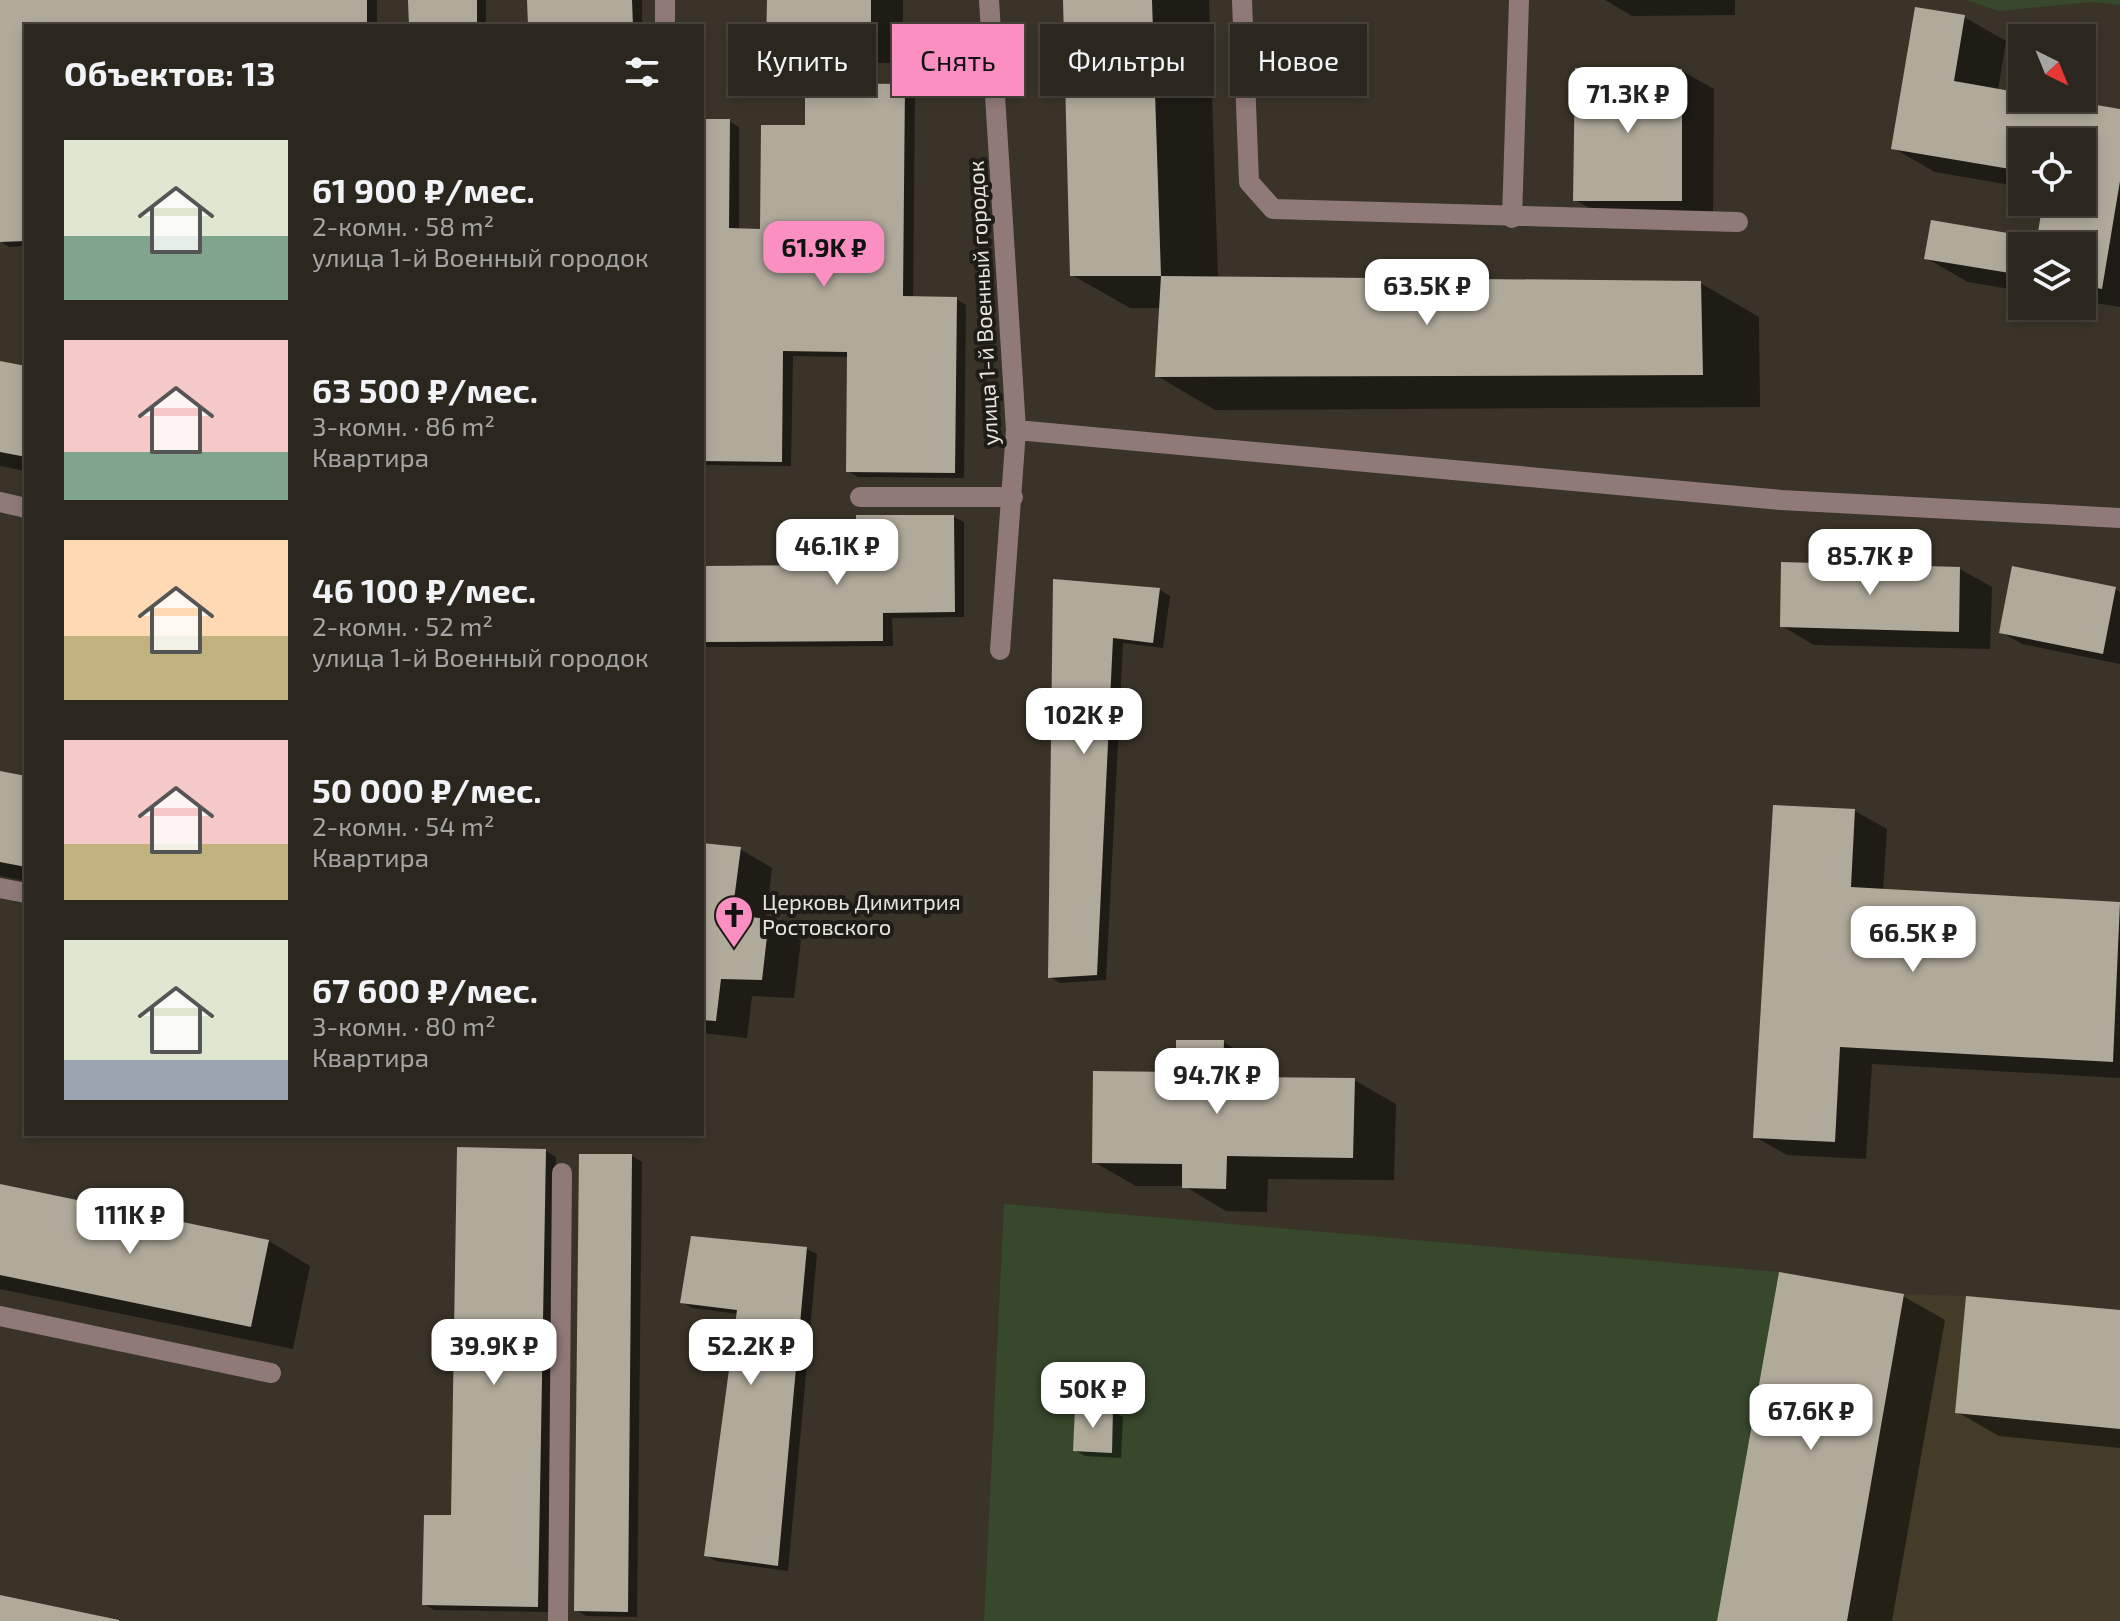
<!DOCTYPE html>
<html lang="ru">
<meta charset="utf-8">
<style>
:root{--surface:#2c271e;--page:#38332b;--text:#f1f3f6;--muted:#a6a5a4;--line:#48443c;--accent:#fc8fc1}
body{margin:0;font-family:"Exo 2",sans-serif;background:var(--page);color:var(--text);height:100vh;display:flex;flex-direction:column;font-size:30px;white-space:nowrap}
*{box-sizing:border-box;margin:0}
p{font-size:26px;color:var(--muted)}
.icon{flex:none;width:44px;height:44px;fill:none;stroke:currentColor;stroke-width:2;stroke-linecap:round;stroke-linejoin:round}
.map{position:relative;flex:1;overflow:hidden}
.side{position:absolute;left:24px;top:24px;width:680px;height:1112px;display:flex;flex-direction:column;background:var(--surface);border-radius:0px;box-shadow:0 4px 12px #0003,0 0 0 2px var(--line)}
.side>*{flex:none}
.hud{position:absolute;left:728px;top:24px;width:760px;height:72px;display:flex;gap:16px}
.needle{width:52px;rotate:137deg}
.tools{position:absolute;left:2008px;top:24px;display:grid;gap:16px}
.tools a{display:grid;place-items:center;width:88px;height:88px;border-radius:0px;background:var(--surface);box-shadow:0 4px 12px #0003,0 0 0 2px var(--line);font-size:40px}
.price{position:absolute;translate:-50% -68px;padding:0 18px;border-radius:16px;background:#fff;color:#222;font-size:26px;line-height:52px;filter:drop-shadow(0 2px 4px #0008)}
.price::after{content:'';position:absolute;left:50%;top:48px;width:24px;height:18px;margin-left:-12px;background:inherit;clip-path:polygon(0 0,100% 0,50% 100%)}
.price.on{background:var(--accent);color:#111}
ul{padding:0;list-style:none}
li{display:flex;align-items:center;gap:24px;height:200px;padding:0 40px}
li span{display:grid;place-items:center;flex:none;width:224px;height:160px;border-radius:0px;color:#555}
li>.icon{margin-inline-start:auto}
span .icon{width:96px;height:96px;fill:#fffc;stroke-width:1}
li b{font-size:34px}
h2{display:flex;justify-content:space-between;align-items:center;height:96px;padding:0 40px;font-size:34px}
.tag{padding:0 28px;border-radius:0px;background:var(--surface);box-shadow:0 4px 12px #0003,0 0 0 2px var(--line);font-size:28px;line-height:72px}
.tag.on{background:var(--accent);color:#111}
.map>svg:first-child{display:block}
.built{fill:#443c29}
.green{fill:#37482c}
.shadow{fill:#0007}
.building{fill:#b0aa9b}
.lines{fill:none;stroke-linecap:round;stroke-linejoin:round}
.minor{stroke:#907a78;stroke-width:20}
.labels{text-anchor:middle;stroke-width:8;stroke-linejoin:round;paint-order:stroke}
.street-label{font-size:22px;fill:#e8e5dd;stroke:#1f1c17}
.poi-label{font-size:22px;fill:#e8e5dd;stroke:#1f1c17;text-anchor:start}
</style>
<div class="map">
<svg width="2120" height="1621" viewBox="0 0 2120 1621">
<rect width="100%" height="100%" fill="#3a3428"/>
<!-- built -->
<path class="built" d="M1779,1272L1904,1294L1966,1296L2120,1310V1621H1717Z"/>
<!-- green -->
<path class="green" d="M1967,0H2120V5L2092,2L1998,11Z
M1004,1204L1779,1272L1717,1621H984Z"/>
<!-- shadow -->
<path class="shadow" d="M0,0H377V26H26V246L9,247L0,241Z
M410,0H486V26H411Z
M529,0H642V26H530Z
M769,0H903V63H800L768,44Z
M1065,0H1209L1218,279L1700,283L1759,317L1760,407L1215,410L1157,376L1161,308H1130L1072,275Z
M1605,0H1735V15L1632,16Z
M1964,17L2006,41L1998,90L2022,95V98L2120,111V307L2082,301V246H2022V291L1968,282L1926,258L2039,240L2045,202H2082V142H2022V187L1935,172L1893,148Z
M1682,71L1714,89L1713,218H1607L1575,200Z
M905,86L915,92L913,299H956L966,305L964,478L858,477L848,471L849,357L793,356L791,466L702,465V121H729L739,127V230L762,231L807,127Z
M0,363L26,368V471L0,466Z
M954,517L964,522V617L892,618L893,646L702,647V568L859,567Z
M1960,569L1992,587L1990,649L1814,645L1782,626Z
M1055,581L1160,590L1170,596L1163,648L1123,643L1106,980L1060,983L1050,977Z
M2115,589L2120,592V664L2022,644L2001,632Z
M0,773L26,778V881L0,876Z
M1775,807L1855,811L1887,829L1883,891L2120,904V1078L1872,1064L1866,1159L1787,1155L1755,1137Z
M702,845L740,849L772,868L766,921L801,940L794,998L752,996L747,1038L702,1033Z
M1223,1042L1265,1066V1079L1354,1080L1396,1104L1394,1180L1268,1179L1267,1212L1226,1211L1184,1186H1136L1094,1162L1178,1074Z
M546,1151L556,1157L548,1612L434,1610L424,1604L452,1517Z
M632,1156L642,1162L637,1617L586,1616L576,1610Z
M0,1187L269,1241L310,1266L293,1349L0,1289Z
M807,1249L817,1254L788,1571L716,1561L706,1555L739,1314L692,1308L682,1302Z
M1903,1296L1945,1320L1892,1621H1719Z
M2120,1312V1448L1999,1436L1957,1412Z
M1113,1411L1123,1417L1121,1458L1085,1456L1075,1450Z"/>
<!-- building -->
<path class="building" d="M0,0H367V26H26V241L0,242Z
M408,0H477V26H409Z
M527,0H632L633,26H528Z
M767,0H871V46L766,45Z
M1063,0H1152L1161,276H1070Z
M1915,7L1965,15L1954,81L2022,93V98H2055L2120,109V181L2102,289L2082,285V246H2022V275L1924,259L1931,220L2037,238L2043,202H2082V142H2022V171L1891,149Z
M1575,68L1682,69V201H1573Z
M805,83L905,84L903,296L957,297L955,473L846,472L847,352L783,351L782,462L702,461V119H730L729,228L760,229L761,125H805Z
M1161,276L1701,281L1703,375L1155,377Z
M0,361L26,366V457L0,452Z
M856,515H954L955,612L883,613V641L702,642V566L857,565Z
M1781,562L1960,567L1959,632L1780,627Z
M2012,566L2116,587L2103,654L1999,633Z
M1053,579L1160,588L1153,643L1113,638L1097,975L1048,978Z
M0,771L26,776V867L0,862Z
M1773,805L1855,809L1851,887L2120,902L2113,1062L1840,1047L1835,1142L1753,1138Z
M702,843L741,847L732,915L769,919L762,980L721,979L716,1021L702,1020Z
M1176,1040H1224L1223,1077L1355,1078L1353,1158L1227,1156L1226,1189L1182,1188V1164L1092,1163L1093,1071L1176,1072Z
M457,1147L546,1149L538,1607L422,1605L424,1515H451Z
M579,1154H632L628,1612L574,1611Z
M0,1184L269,1240L251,1327L0,1275Z
M691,1236L807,1247L778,1566L704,1556L737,1310L680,1303Z
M1779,1272L1904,1294L1847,1621H1717Z
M1966,1296L2120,1310V1429L1955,1413Z
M1075,1408L1113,1409L1112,1453L1073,1451Z
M0,1595L119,1620V1621H0Z"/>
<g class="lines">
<!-- minor -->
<path class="minor" d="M989,0L1016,430L1000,650
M1242,0L1249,182L1273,209L1738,222
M665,26V0
M1512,218L1519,0
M1016,430L1781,500L2120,518
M860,497H1013
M0,502L26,508
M0,888L26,893
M0,1316L271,1373
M558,1621L562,1173"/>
</g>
<!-- icons -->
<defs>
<symbol id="church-pin" viewBox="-11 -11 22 30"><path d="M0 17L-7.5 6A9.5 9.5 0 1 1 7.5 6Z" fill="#fc8fc1" stroke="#1f1c17"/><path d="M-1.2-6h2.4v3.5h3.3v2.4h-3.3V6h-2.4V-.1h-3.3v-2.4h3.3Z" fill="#111"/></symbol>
</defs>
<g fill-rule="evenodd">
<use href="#church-pin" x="712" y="893" width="44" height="60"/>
</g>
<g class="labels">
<!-- street labels -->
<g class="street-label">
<text transform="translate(983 303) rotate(-93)" y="8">улица 1-й Военный городок</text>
</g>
<!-- poi labels -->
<g class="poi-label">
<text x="762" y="910">Церковь Димитрия<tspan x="762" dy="25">Ростовского</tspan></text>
</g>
</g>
</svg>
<div class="tools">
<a><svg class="needle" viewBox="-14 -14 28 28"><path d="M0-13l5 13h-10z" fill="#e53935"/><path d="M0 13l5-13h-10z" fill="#a6a5a4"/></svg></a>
<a><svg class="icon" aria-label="locate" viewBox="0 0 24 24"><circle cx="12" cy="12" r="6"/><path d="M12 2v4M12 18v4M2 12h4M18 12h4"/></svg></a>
<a><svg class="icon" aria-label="layers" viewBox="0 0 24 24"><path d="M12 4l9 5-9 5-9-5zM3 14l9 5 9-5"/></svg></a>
</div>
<b class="price" style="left:1628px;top:135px">71.3K ₽</b>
<b class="price on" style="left:824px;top:289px">61.9K ₽</b>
<b class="price" style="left:1427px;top:327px">63.5K ₽</b>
<b class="price" style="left:837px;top:587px">46.1K ₽</b>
<b class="price" style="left:1870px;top:597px">85.7K ₽</b>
<b class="price" style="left:1084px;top:756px">102K ₽</b>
<b class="price" style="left:1913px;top:974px">66.5K ₽</b>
<b class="price" style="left:1217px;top:1116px">94.7K ₽</b>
<b class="price" style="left:130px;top:1256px">111K ₽</b>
<b class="price" style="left:494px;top:1387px">39.9K ₽</b>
<b class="price" style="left:751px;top:1387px">52.2K ₽</b>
<b class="price" style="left:1093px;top:1430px">50K ₽</b>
<b class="price" style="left:1811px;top:1452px">67.6K ₽</b>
<div class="hud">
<a class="tag">Купить</a>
<a class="tag on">Снять</a>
<a class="tag">Фильтры</a>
<a class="tag">Новое</a>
</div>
<section class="side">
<h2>Объектов: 13<svg class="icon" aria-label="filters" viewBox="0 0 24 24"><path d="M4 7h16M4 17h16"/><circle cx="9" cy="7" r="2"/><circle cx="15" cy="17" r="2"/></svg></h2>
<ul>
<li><span style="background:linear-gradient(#dfe7d0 60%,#7fa58c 0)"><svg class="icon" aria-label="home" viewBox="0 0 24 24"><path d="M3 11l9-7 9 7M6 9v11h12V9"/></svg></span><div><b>61 900 ₽/мес.</b><p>2-комн. · 58 m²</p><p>улица 1-й Военный городок</p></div></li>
<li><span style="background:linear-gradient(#f6c9c9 70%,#7fa58c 0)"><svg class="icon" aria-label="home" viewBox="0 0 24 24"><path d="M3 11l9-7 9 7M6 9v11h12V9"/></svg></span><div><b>63 500 ₽/мес.</b><p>3-комн. · 86 m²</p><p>Квартира</p></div></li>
<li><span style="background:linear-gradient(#ffd9b3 60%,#c2b280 0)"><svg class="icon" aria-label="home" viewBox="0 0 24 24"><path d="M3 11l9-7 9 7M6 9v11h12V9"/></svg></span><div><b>46 100 ₽/мес.</b><p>2-комн. · 52 m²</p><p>улица 1-й Военный городок</p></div></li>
<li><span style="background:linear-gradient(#f6c9c9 65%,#c2b280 0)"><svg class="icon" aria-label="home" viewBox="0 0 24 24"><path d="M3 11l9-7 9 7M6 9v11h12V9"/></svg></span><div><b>50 000 ₽/мес.</b><p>2-комн. · 54 m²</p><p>Квартира</p></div></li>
<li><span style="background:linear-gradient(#dfe7d0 75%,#9aa5b1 0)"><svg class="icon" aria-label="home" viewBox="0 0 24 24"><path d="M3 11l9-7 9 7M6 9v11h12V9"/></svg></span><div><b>67 600 ₽/мес.</b><p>3-комн. · 80 m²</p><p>Квартира</p></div></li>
</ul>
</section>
</div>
